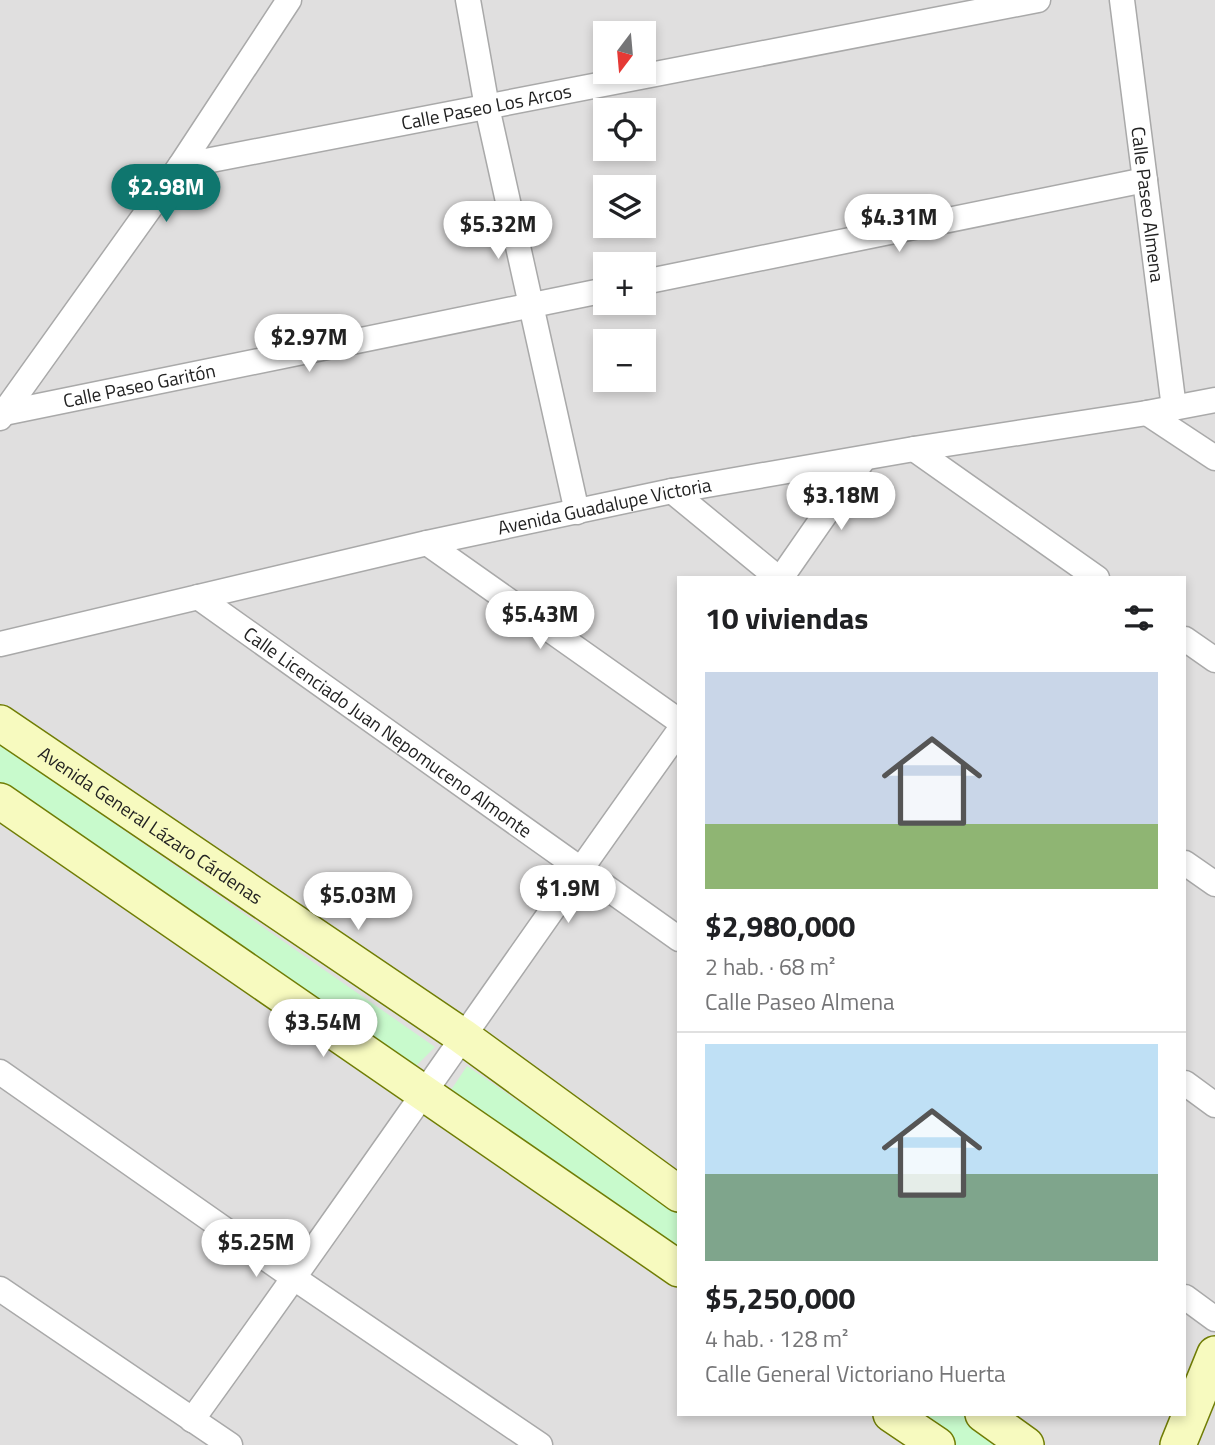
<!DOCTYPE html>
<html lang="es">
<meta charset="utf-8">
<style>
:root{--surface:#fff;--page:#f2f2f2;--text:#202124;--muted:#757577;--line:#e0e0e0;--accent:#0f766e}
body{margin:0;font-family:"Titillium Web",sans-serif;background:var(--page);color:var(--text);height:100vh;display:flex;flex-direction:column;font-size:26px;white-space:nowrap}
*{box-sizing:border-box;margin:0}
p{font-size:23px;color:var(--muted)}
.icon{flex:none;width:38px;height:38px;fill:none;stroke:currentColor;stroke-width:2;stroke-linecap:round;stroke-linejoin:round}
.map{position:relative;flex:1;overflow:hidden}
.sheet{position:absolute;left:677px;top:576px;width:509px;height:840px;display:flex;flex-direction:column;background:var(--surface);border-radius:0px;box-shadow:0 4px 10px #0003}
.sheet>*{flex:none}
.needle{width:46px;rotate:196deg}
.tools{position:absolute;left:593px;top:21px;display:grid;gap:14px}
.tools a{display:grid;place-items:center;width:63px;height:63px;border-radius:0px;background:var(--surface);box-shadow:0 4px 10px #0003;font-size:35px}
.price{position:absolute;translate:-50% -60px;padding:0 16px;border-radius:24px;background:#fff;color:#222;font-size:23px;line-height:46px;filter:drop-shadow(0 2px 4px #0008)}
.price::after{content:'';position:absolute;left:50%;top:42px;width:21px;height:16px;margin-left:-10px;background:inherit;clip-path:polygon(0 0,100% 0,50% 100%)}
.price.on{background:var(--accent);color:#fff}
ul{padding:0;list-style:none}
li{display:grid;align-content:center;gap:14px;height:371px;padding:0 28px}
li+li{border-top:2px solid var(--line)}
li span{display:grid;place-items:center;height:217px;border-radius:0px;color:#555}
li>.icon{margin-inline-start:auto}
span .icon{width:126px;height:126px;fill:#fffc;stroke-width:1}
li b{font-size:30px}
h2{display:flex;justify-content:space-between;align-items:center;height:84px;padding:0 28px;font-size:30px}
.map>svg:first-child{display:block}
.residential{fill:#e0dfdf;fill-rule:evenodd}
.park{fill:#c8facc}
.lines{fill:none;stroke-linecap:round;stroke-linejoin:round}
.street-casing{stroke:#a9a9a9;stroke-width:27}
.secondary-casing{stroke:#707d05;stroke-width:38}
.street{stroke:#fff;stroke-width:24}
.secondary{stroke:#f7fabf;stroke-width:35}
.labels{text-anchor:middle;stroke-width:5;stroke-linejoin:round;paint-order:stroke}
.street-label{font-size:19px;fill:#222;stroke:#fff}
</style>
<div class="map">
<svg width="1215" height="1445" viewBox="0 0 1215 1445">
<rect width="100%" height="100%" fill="#f2efe9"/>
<!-- residential -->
<path class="residential" d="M0,0H1215V1445H0ZM606,33H644V72H606ZM606,110H644V149H606ZM606,187H644V226H606ZM606,264H644V303H606ZM606,341H644V380H606ZM679,578H1185V1414H679Z"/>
<!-- park -->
<path class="park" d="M0,744L435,1047L413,1069L0,787Z
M467,1066L679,1212V1252L449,1093Z
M913,1414H972L1017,1445H957Z"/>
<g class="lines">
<defs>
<g id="street">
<path d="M468,0L487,107L577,512"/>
<path id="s1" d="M1122,0L1174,408"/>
<path id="s2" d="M180,166L1038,0"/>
<path d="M644,282L1145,180"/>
<path id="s3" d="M4,413L606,290"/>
<path d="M1147,413L1215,458"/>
<path d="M0,418L180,166L289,0"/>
<path d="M914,449L1097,578"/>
<path d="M672,491L778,578"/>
<path d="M427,543L679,721"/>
<path d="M781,578L863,460"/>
<path id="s4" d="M198,597L679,939"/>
<path d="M1185,639L1215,660"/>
<path id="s5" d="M0,644L427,543L672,491L914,449L1147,413L1215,400"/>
<path d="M1185,863L1215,884"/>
<path d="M0,1072L294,1278L540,1445"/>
<path d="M1185,1083L1215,1105"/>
<path d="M0,1289L230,1445"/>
<path d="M1185,1297L1215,1319"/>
<path d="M192,1420C357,1192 515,960 679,731"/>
</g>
<g id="secondary">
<path id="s6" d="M0,723L462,1036L679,1194"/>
<path d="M0,801L679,1269"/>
<path d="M891,1414L937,1445"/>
<path d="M983,1414L1026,1445"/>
<path d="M1178,1445L1215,1354"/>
</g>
</defs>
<!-- street casing -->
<use href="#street" class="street-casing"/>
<!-- secondary casing -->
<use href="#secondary" class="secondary-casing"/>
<!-- street -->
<use href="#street" class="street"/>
<!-- secondary -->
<use href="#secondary" class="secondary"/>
</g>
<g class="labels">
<!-- street labels -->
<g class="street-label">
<text dy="7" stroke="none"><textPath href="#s2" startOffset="312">Calle Paseo Los Arcos</textPath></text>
<text dy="7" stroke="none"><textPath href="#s1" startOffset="206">Calle Paseo Almena</textPath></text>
<text dy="7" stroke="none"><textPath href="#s3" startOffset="138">Calle Paseo Garitón</textPath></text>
<text dy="7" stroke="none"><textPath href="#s5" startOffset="620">Avenida Guadalupe Victoria</textPath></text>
<text dy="7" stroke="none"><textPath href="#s4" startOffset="233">Calle Licenciado Juan Nepomuceno Almonte</textPath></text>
<text dy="7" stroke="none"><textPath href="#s6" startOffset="182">Avenida General Lázaro Cárdenas</textPath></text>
</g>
</g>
</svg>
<div class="tools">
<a><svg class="needle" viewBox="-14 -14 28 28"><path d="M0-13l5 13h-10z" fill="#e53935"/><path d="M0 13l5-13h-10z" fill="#757577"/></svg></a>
<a><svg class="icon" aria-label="locate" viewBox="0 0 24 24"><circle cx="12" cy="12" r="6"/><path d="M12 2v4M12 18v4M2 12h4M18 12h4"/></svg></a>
<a><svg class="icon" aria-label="layers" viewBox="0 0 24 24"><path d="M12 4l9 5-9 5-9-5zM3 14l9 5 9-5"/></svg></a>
<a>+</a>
<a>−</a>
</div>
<b class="price on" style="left:166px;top:224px">$2.98M</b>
<b class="price" style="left:899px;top:254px">$4.31M</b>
<b class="price" style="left:498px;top:261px">$5.32M</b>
<b class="price" style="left:309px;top:374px">$2.97M</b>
<b class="price" style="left:841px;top:532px">$3.18M</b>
<b class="price" style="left:540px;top:651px">$5.43M</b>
<b class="price" style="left:568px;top:925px">$1.9M</b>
<b class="price" style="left:358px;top:932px">$5.03M</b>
<b class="price" style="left:323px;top:1059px">$3.54M</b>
<b class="price" style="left:256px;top:1279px">$5.25M</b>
<section class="sheet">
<h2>10 viviendas<svg class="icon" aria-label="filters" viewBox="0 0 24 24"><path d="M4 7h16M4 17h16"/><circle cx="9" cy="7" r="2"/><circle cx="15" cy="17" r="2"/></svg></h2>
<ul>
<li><span style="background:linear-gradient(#c9d6e8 70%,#8fb573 0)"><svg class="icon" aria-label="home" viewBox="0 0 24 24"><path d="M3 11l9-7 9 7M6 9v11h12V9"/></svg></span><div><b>$2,980,000</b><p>2 hab. · 68 m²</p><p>Calle Paseo Almena</p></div></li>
<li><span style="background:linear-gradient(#bfe0f5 60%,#7fa58c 0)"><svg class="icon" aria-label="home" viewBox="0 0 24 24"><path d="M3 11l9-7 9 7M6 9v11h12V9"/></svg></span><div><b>$5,250,000</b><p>4 hab. · 128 m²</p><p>Calle General Victoriano Huerta</p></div></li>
</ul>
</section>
</div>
